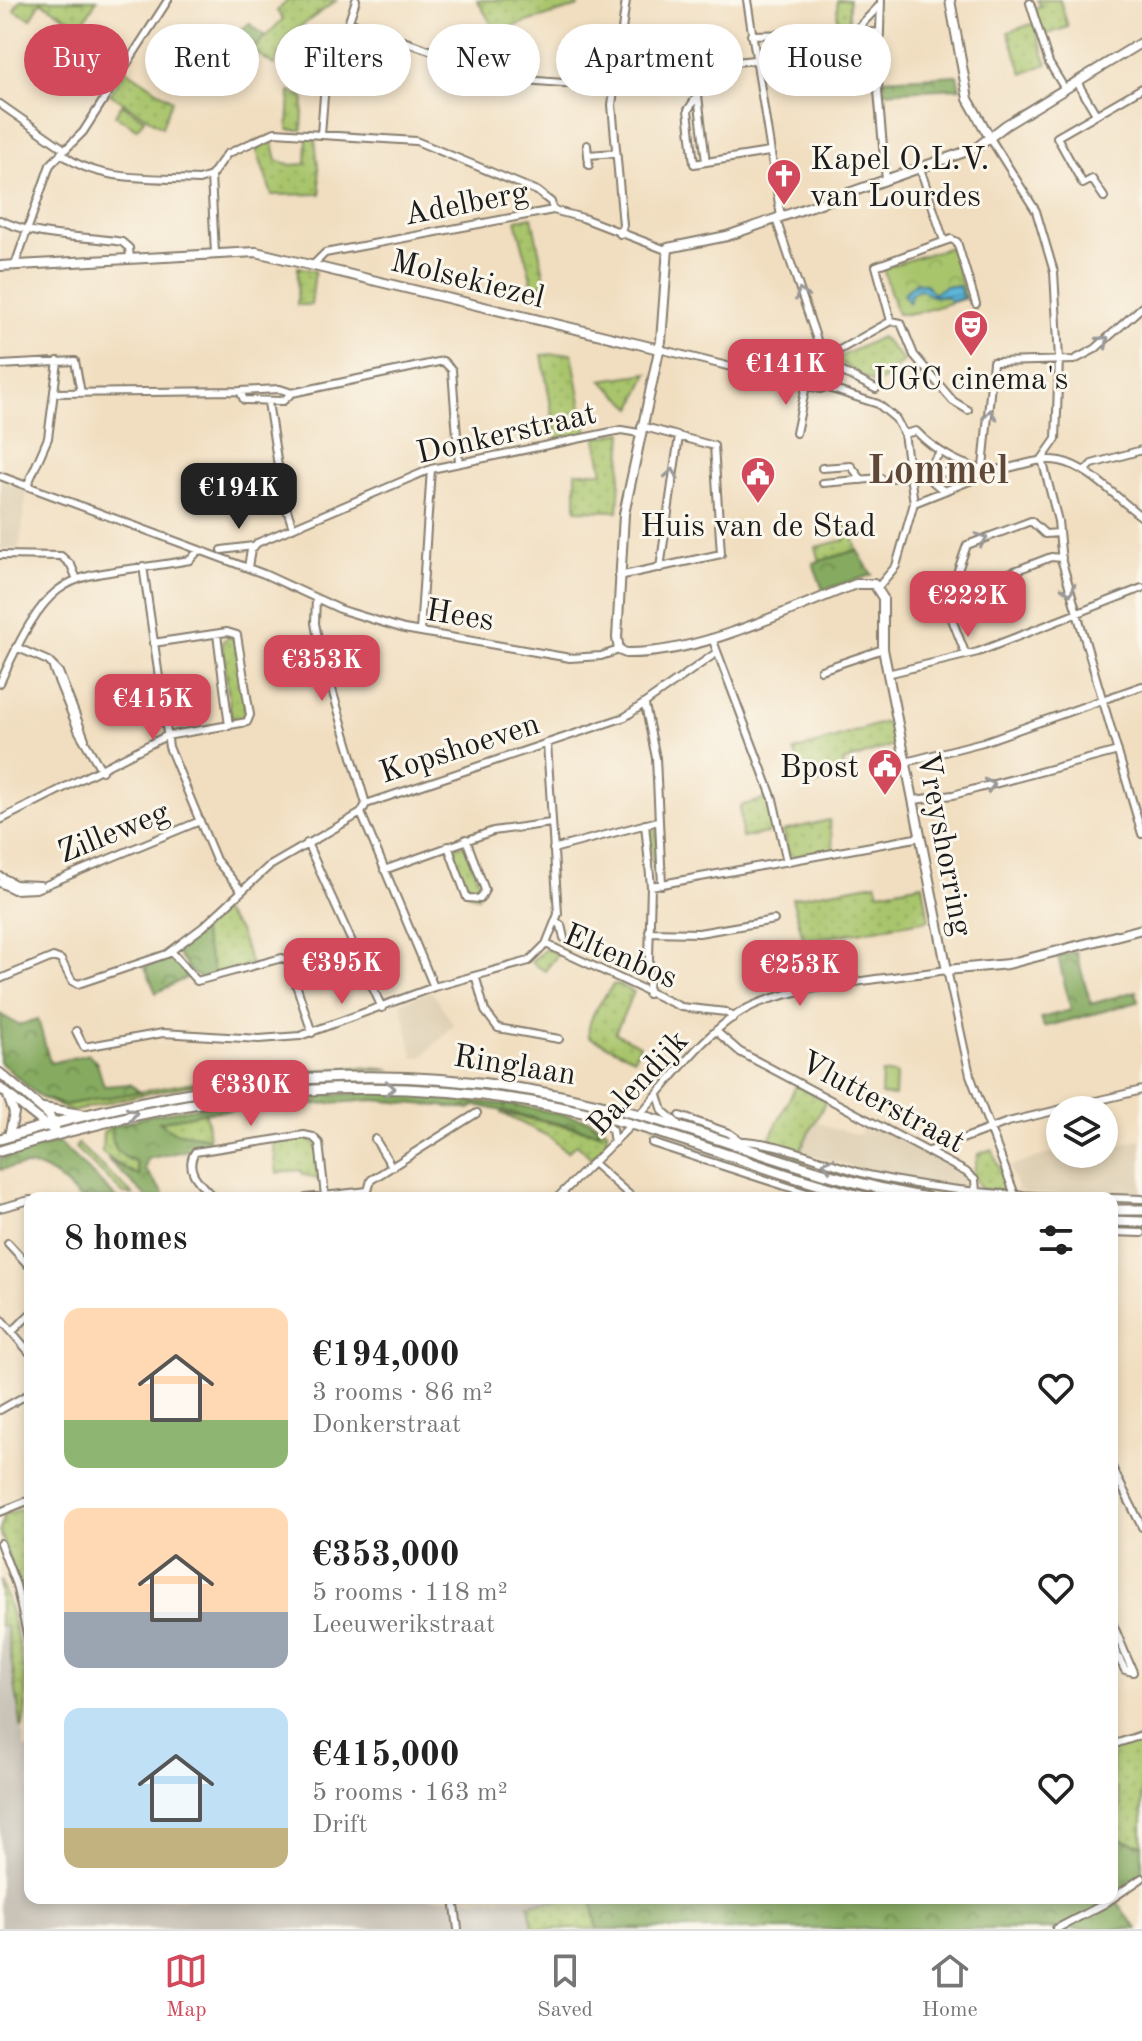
<!DOCTYPE html>
<meta charset="utf-8">
<style>
:root{--surface:#fff;--page:#f6f6f6;--text:#222;--muted:#767676;--line:#e0e0e0;--accent:#d1495b}
body{margin:0;font-family:"Old Standard TT",serif;background:var(--page);color:var(--text);height:100vh;display:flex;flex-direction:column;font-size:30px;white-space:nowrap}
*{box-sizing:border-box;margin:0}
p{font-size:26px;color:var(--muted)}
.icon{flex:none;width:44px;height:44px;fill:none;stroke:currentColor;stroke-width:2;stroke-linecap:round;stroke-linejoin:round}
.map{position:relative;flex:1;overflow:hidden}
.side{position:absolute;left:24px;top:1192px;width:1094px;height:712px;display:flex;flex-direction:column;background:var(--surface);border-radius:16px;box-shadow:0 4px 12px #0003}
.side>*{flex:none}
.banner{position:absolute;left:24px;top:24px;width:1094px;height:72px;display:flex;gap:16px}
.controls{position:absolute;left:1046px;top:1096px;display:grid;gap:16px}
.controls a{display:grid;place-items:center;width:72px;height:72px;border-radius:50%;background:var(--surface);box-shadow:0 4px 12px #0003;font-size:40px}
.price{position:absolute;translate:-50% -68px;padding:0 18px;border-radius:16px;background:var(--accent);color:#fff;font-size:26px;line-height:52px;filter:drop-shadow(0 2px 4px #0008)}
.price::after{content:'';position:absolute;left:50%;top:48px;width:24px;height:18px;margin-left:-12px;background:inherit;clip-path:polygon(0 0,100% 0,50% 100%)}
.price.active{background:#222;color:#fff}
ul{padding:0;list-style:none}
li{display:flex;align-items:center;gap:24px;height:200px;padding:0 40px}
li span{display:grid;place-items:center;flex:none;width:224px;height:160px;border-radius:16px;color:#555}
li>.icon{margin-inline-start:auto}
span .icon{width:96px;height:96px;fill:#fffc;stroke-width:1}
li b{font-size:34px}
h2{display:flex;justify-content:space-between;align-items:center;height:96px;padding:0 40px;font-size:34px}
.pill{padding:0 28px;border-radius:36px;background:var(--surface);box-shadow:0 4px 12px #0003;font-size:28px;line-height:72px}
.pill.active{background:var(--accent);color:#fff}
.tab-bar{display:flex;justify-content:space-around;align-items:center;height:112px;border-top:2px solid var(--line);background:var(--surface);font-size:22px;color:var(--muted)}
.tab-bar a{display:grid;justify-items:center;gap:4px}
.tab-bar .active{color:var(--accent)}
.map>svg:first-child{display:block}
.built{fill:#ddceb1}
.industrial{fill:#c9c3b8}
.grass{fill:url(#grass-dots);stroke:#627044;stroke-width:2}
.forest{fill:url(#forest-crowns);stroke:#51633e;stroke-width:2}
.park{fill:url(#park-crowns);stroke:#627044;stroke-width:2}
.pitch{fill:#a9c56c;stroke:#627044;stroke-width:2}
.water{fill:url(#water-rules);stroke:#3c697a;stroke-width:2}
.lines{fill:none;stroke-linecap:round;stroke-linejoin:round}
.minor-casing{stroke:#867d6e;stroke-width:10}
.secondary-casing{stroke:#867d6e;stroke-width:12}
.trunk-casing{stroke:#867d6e;stroke-width:13}
.minor{stroke:#fff;stroke-width:6}
.secondary{stroke:#fff;stroke-width:8}
.trunk{stroke:#fff;stroke-width:9}
.oneway{stroke:#999}
.labels{text-anchor:middle;stroke-width:6;stroke-linejoin:round;paint-order:stroke}
.poi-label{font-size:32px;fill:#1c1c1c;stroke:#fbf7ec}
.street-label{font-size:32px;fill:#1c1c1c;stroke:#fbf7ec}
.district-label{font-size:40px;font-weight:bold;fill:#5f4838;stroke:#fbf7ec}
</style>
<div class="map">
<svg width="1142" height="1929" viewBox="0 0 1142 1929">
<defs>
<pattern id="grass-dots" width="8" height="8" patternUnits="userSpaceOnUse" patternTransform="scale(2)"><rect width="8" height="8" fill="#a9c56c"/><path d="M2 2h.1M6 6h.1" fill="none" stroke="#91a95d" stroke-width="1.8" stroke-linecap="round"/></pattern>
<pattern id="forest-crowns" width="20" height="18" patternUnits="userSpaceOnUse" patternTransform="scale(2)"><rect width="20" height="18" fill="#86aa60"/><path d="M2 6a3 3 0 1 1 6 0M12 15a3 3 0 1 1 6 0" fill="none" stroke="#6d8a4e"/></pattern>
<pattern id="park-crowns" width="20" height="18" patternUnits="userSpaceOnUse" patternTransform="scale(2)"><rect width="20" height="18" fill="#a9c56c"/><path d="M2 6a3 3 0 1 1 6 0M12 15a3 3 0 1 1 6 0" fill="none" stroke="#91a95d"/></pattern>
<pattern id="water-rules" width="6" height="5" patternUnits="userSpaceOnUse" patternTransform="scale(2)"><rect width="6" height="5" fill="#5cb6d9"/><path d="M0 2.5h6" fill="none" stroke="#4b93af"/></pattern>
</defs>
<rect width="100%" height="100%" fill="#fbf7ec"/>
<filter id="ink" filterUnits="userSpaceOnUse"><feTurbulence type="fractalNoise" baseFrequency=".0125" numOctaves="2"/><feDisplacementMap in="SourceGraphic" scale="16" xChannelSelector="R" yChannelSelector="G"/><feConvolveMatrix kernelMatrix="1 2 1 2 8 2 1 2 1" color-interpolation-filters="sRGB"/></filter>
<filter id="wash" filterUnits="userSpaceOnUse"><feTurbulence type="fractalNoise" baseFrequency=".006" numOctaves="4" result="noise"/><feDisplacementMap in="SourceGraphic" scale="32" xChannelSelector="R" yChannelSelector="G"/><feGaussianBlur stdDeviation="1.8" result="paint"/><feColorMatrix in="noise" values="0 0 0 0 0 0 0 0 0 0 0 0 0 0 0 0 0 1.4 0 .05"/><feComposite in="paint" operator="in"/></filter>
<g filter="url(#wash)">
<rect width="100%" height="100%" fill="#f1dec0"/>
<!-- built -->
<path class="built" d="M0,480L27,491L19,550L0,549Z
M432,991L454,1025L422,1057L414,1058L401,1002Z
M816,1120L830,1128L860,1135L864,1121L962,1171L965,1188L887,1176L799,1152Z
M1142,1139V1196L1027,1193L1018,1190L1009,1167L1060,1150V1154H1104V1151L1119,1149L1118,1145Z"/>
<!-- industrial -->
<path class="industrial" d="M6,1625L25,1748H30V1898H580L534,1929H0V1626Z"/>
<!-- grass -->
<path class="grass" d="M20,0H97L81,26L41,2L31,19L14,10Z
M288,0H337L289,35L274,65L252,50L283,19L277,11Z
M477,0H576L578,7L496,31Z
M837,0H849V31H838Z
M1037,0H1060L1068,27L1042,36L1033,8L1041,6Z
M1034,23L1047,64L1023,74L1008,32Z
M126,69L172,100L162,127L110,94Z
M290,92L304,97L302,130H288Z
M271,136L277,160L291,165L306,164L307,136L315,138L321,194L272,195L254,142Z
M532,217L546,284L534,290L516,220Z
M298,267L315,271L311,305H297Z
M881,337L904,361L877,385L835,359Z
M572,353L587,434L557,441L542,355Z
M648,373L633,408L601,380Z
M623,432L618,511L576,510V472H603L596,438Z
M843,524H850L857,550L820,562L816,547L845,540Z
M230,636L236,640L246,714L237,722L231,716L222,642Z
M891,720L896,744L843,762L847,775L808,787L794,751Z
M769,798L777,831L742,838L740,806Z
M829,820L834,850L794,857L788,853L783,831Z
M652,827L656,830L659,873L655,877L648,830Z
M462,845L467,848L481,888L478,897L469,895L454,853L456,846Z
M876,883L879,892L923,884L929,920L804,941L792,898Z
M222,912L239,931L251,964L215,975L201,931Z
M545,949L559,953L545,971L531,962Z
M617,984L634,992L615,1033L640,1045L634,1058L589,1037C586,1018 602,1001 613,985Z
M360,1067L392,1070C282,1070 178,1082 72,1112L40,1097L64,1105L233,1075Z
M340,1079L446,1083L534,1095L620,1113L618,1115C435,1070 249,1079 68,1127L65,1124L206,1091Z
M796,1085L826,1101L799,1152L768,1142Z
M206,1112L209,1138L174,1132L154,1122Z
M501,1113L599,1133L590,1120L607,1130V1143L592,1159L577,1144L567,1152L550,1137Z
M652,1124L815,1176L908,1198H885L817,1181Z
M112,1126C111,1145 117,1156 136,1162L139,1177L102,1153L103,1132Z
M306,1137L317,1146L320,1180L302,1174L301,1170L277,1173L273,1142Z
M752,1142C839,1172 928,1192 1020,1198C925,1198 835,1173 745,1145Z
M78,1144L133,1195L124,1194L75,1148Z
M686,1145L704,1154L840,1198L791,1186L694,1154Z
M992,1149L1007,1189V1192L981,1189L973,1175L978,1154Z
M27,1507L30,1515V1621L0,1531L4,1515Z
M0,1579C14,1618 34,1690 22,1729L6,1626H0Z
M1142,1739V1845L1112,1837V1810L1121,1807L1117,1789H1112V1748Z
M576,1898H591L598,1929H533L529,1904Z"/>
<!-- forest -->
<path class="forest" d="M249,23L265,36L236,73L215,56Z
M957,75L960,88L882,92L881,79Z
M857,550L872,575L823,590L813,563Z
M201,931L215,975L201,978L192,973L176,952Z
M1076,952L1091,1004L1136,991L1138,1002L1044,1027L1041,1018L1071,1010L1058,957Z
M171,955L188,977L156,993L145,967Z
M0,1014L19,1025L38,1019L50,1063L89,1054L97,1063L104,1086L130,1084L140,1092L64,1105L40,1097L0,1062Z
M380,1092L522,1106L590,1120L601,1133L476,1105L470,1109L374,1100L206,1112L159,1122L174,1132L209,1138L208,1146L147,1159L145,1169L167,1198H148L107,1159L139,1176L136,1162C117,1156 111,1145 111,1127L151,1115L226,1102Z
M58,1142L117,1198H79C52,1171 39,1159 0,1170V1158Z
M1112,1837L1142,1845V1874L1112,1896L1137,1929H598L591,1898H1112Z"/>
<!-- park -->
<path class="park" d="M950,247L966,298L914,314H897L883,268Z"/>
<!-- pitch -->
<path class="pitch" d="M122,104L144,119L137,129L115,115Z
M882,1073L896,1074L895,1096L881,1095Z"/>
<!-- water -->
<path class="water" d="M916,282L926,284L933,294L945,286H959L963,298L951,302L947,297L931,296L920,289L912,293L909,303L903,294Z"/>
</g>
<g filter="url(#ink)">
<g class="lines">
<defs>
<path id="minor" d="M747,0L781,217
M881,0L878,91L886,180
M1030,3L1049,63L1065,89
M349,22L512,79L614,87
M853,33L880,5
M751,35L880,32
M754,60L701,66L695,71L706,162L769,152
M1077,82L1096,114
M696,98L688,110L694,164L706,162
M0,104L63,148
M321,134L324,96L356,0
M990,138L1036,211L1054,272L1059,359L1056,439L1042,459
M587,145L589,165
M61,153C96,183 155,177 199,180L211,176
M588,155L616,153
M920,168L944,241
M1104,197L1092,179L1083,184L1057,137L1142,88
M776,219L817,340L831,366L825,387
M0,220C40,239 79,235 122,242L129,248L130,258
M620,234L623,225L612,105L626,0
M215,253L211,176L227,154L275,132L416,141L537,191L551,202L553,210
M15,265L50,165L83,132L168,0
M313,265L325,253L553,210L583,218L666,250
M891,321L876,266L951,239L957,242L976,304
M891,321L901,323L914,355L953,401L968,410
M659,349L820,389L825,387L878,404L896,419L904,434L914,503L896,566L878,587
M827,357L891,321
M0,365L75,361L81,393
M831,366L876,389
M54,393L240,391
M292,393L283,401L244,400L240,391L280,389L292,393L443,361L452,370L459,462
M268,402L283,498L293,528
M796,433L806,386
M904,434L916,431C934,450 966,470 992,470C1016,470 1035,456 1060,461C1090,467 1117,499 1142,517
M940,453L930,465L932,481L944,491
M1042,459L1058,521L1062,562L1142,834
M822,468L851,466L862,480
M1085,471L1092,464L1142,450
M930,474L980,468
M0,476L264,574L342,610L404,629L570,658L601,656L619,650
M890,478L910,477
M823,483L881,478
M27,486L48,438L58,361
M914,503L972,480L983,468L993,362L1074,360L1095,349L1142,307
M222,550L253,546
M0,555L61,556L71,565L76,577
M143,566L169,747L216,860L240,889
M248,567L251,550L257,543L431,469L621,430L639,433
M660,568L679,436
M619,576L721,554L714,446L641,426
M947,597L1051,557L1062,558
M316,598L315,623L320,649L366,804
M420,632L431,469
M217,634L229,726
M712,638L773,799L787,862
M16,647L48,661L59,672L85,739
M966,655L946,604L967,545L1031,521L1045,534L1059,533
M53,668L79,732L102,771
M821,670L883,649
M887,674L978,652L1142,588
M0,683C57,557 67,582 190,560L199,550
M645,705L656,758L662,885
M906,762L983,742L1142,686
M914,800L953,795L1118,751
M361,813L434,987
M0,820L166,736L247,722L250,715L237,635L227,632L153,643
M645,824L651,886L648,994
M307,843L382,1008
M448,846L467,898L480,899L485,890L466,839
M553,849L658,821
M384,870L493,831L551,823
M0,876L15,884L40,885
M0,883L14,890L36,889L200,821
M651,886L921,837
M556,922L561,925L564,938
M649,932L699,933L774,920
M546,944L681,1007L726,1012L733,1018
M171,951L197,981L282,958L288,960L312,1033
M476,978L485,1011L498,1028L559,1039
M0,979L53,957L61,960L72,981L78,984L167,954L203,927L268,867L361,813L366,804L625,717L716,653
M76,1031L84,1047L163,1033L259,1039L300,1036L434,987L529,961L546,944L558,914L547,743
M717,1032L740,1052L966,1172L975,1180L976,1192
M658,1095L663,1111L677,1123
M639,1115C672,1080 704,1031 748,1008C791,985 895,978 947,970L970,1075L1015,1195
M595,1116L612,1130L614,1143
M680,1116L729,1133L739,1140
M375,1139L392,1167
M729,1141C773,1137 829,1166 873,1176C948,1193 1024,1196 1100,1198
M652,1143L822,1198
M927,1152L1008,1122L1142,1090
M594,1164L633,1198
M368,1191L371,1180L477,1113
M214,1198C202,1185 183,1171 195,1152L304,1135L313,1137L319,1143L325,1196
M306,1198L368,1191
M557,1198L632,1124
M1112,1198L1142,1199
M0,1208L30,1200
M1112,1232L1142,1233
M8,1243L30,1267
M0,1318L30,1353
M13,1331L30,1314
M0,1410L30,1393
M1112,1467L1142,1527
M0,1512L30,1500
M0,1543L16,1585L30,1647
M1112,1622L1133,1672L1125,1670L1112,1645
M1112,1745L1142,1735
M454,1898L458,1929
M1056,1929L1104,1904L1142,1878"/>
<path id="secondary" d="M950,0L968,99L990,138
M1142,42L1006,125L976,148L727,236L668,248L661,341L624,514L617,638L619,650L626,653C701,654 787,610 856,584H874L883,598V649L947,970L1008,964L1142,929
M0,266L256,252L659,349
M0,1073L49,1115L57,1133
M0,1088L50,1128
M8,1096L14,1113L9,1136
M43,1108L81,1114"/>
<path id="trunk" d="M0,1139C214,1074 406,1052 625,1111C727,1138 822,1180 927,1198
M0,1151C208,1087 394,1065 608,1118C696,1140 780,1177 869,1198
M1112,1210H1142
M1112,1221L1142,1222"/>
</defs>
<!-- minor casing -->
<use href="#minor" class="minor-casing"/>
<!-- secondary casing -->
<use href="#secondary" class="secondary-casing"/>
<!-- trunk casing -->
<use href="#trunk" class="trunk-casing"/>
<!-- minor -->
<use href="#minor" class="minor"/>
<!-- secondary -->
<use href="#secondary" class="secondary"/>
<!-- trunk -->
<use href="#trunk" class="trunk"/>
</g>
<!-- one-way arrows -->
<defs><path id="oneway-chevron" d="M-2-3.5L2.5 0L-2 3.5" fill="none" stroke-width="1.6" stroke-linecap="round" stroke-linejoin="round" transform="scale(2)"/></defs>
<g class="oneway">
<use href="#oneway-chevron" transform="translate(801 294) rotate(-109)"/>
<use href="#oneway-chevron" transform="translate(1104 341) rotate(-41)"/>
<use href="#oneway-chevron" transform="translate(990 415) rotate(-85)"/>
<use href="#oneway-chevron" transform="translate(672 474) rotate(-80)"/>
<use href="#oneway-chevron" transform="translate(982 539) rotate(-21)"/>
<use href="#oneway-chevron" transform="translate(1069 590) rotate(75)"/>
<use href="#oneway-chevron" transform="translate(990 785) rotate(-15)"/>
<use href="#oneway-chevron" transform="translate(390 1088) rotate(2)"/>
<use href="#oneway-chevron" transform="translate(132 1114) rotate(-13)"/>
<use href="#oneway-chevron" transform="translate(828 1164) rotate(-163)"/>
</g>
</g>
<!-- icons -->
<defs>
<symbol id="church-pin" viewBox="-11 -11 22 30"><path d="M0 17L-7.5 6A9.5 9.5 0 1 1 7.5 6Z" fill="#d1495b" stroke="#fbf7ec"/><path d="M-1.2-6h2.4v3.5h3.3v2.4h-3.3V6h-2.4V-.1h-3.3v-2.4h3.3Z" fill="#fff"/></symbol>
<symbol id="theatre-pin" viewBox="-11 -11 22 30"><path d="M0 17L-7.5 6A9.5 9.5 0 1 1 7.5 6Z" fill="#d1495b" stroke="#fbf7ec"/><path d="M-5-5.5Q0-4 5-5.5V0Q5 5 0 6Q-5 5-5 0ZM-3.3-2.5H-1v1.5H-3.3ZM1-2.5H3.3v1.5H1ZM-2.8 1Q0 5.5 2.8 1Z" fill="#fff"/></symbol>
<symbol id="civic-pin" viewBox="-11 -11 22 30"><path d="M0 17L-7.5 6A9.5 9.5 0 1 1 7.5 6Z" fill="#d1495b" stroke="#fbf7ec"/><path d="M-.6-6.5H3V-4.5H.6V-3L4-1V1h2V6H-6V1h2V-1L-.6-3ZM-1.2 2.5V6h2.4V2.5Z" fill="#fff"/></symbol>
</defs>
<g fill-rule="evenodd">
<use href="#church-pin" x="764" y="156" width="40" height="54"/>
<use href="#theatre-pin" x="951" y="307" width="40" height="54"/>
<use href="#civic-pin" x="738" y="454" width="40" height="54"/>
<use href="#civic-pin" x="865" y="746" width="40" height="54"/>
</g>
<g class="labels">
<!-- poi labels -->
<g class="poi-label">
<text x="810" y="169" text-anchor="start">Kapel O.L.V.<tspan x="810" dy="37">van Lourdes</tspan></text>
<text x="971" y="389">UGC cinema's</text>
<text x="758" y="536">Huis van de Stad</text>
<text x="859" y="777" text-anchor="end">Bpost</text>
</g>
<!-- street labels -->
<g class="street-label">
<text transform="translate(466 202) rotate(-11)" y="11">Adelberg</text>
<text transform="translate(468 278) rotate(14)" y="11">Molsekiezel</text>
<text transform="translate(506 432) rotate(-13)" y="11">Donkerstraat</text>
<text transform="translate(460 614) rotate(9)" y="11">Hees</text>
<text transform="translate(459 747) rotate(-18)" y="11">Kopshoeven</text>
<text transform="translate(113 831) rotate(-22)" y="11">Zilleweg</text>
<text transform="translate(946 844) rotate(79)" y="11">Vreyshorring</text>
<text transform="translate(621 955) rotate(23)" y="11">Eltenbos</text>
<text transform="translate(515 1064) rotate(9)" y="11">Ringlaan</text>
<text transform="translate(637 1082) rotate(-47)" y="11">Balendijk</text>
<text transform="translate(883 1101) rotate(28)" y="11">Vlutterstraat</text>
</g>
<!-- district labels -->
<g class="district-label">
<text x="938" y="483">Lommel</text>
</g>
</g>
</svg>
<div class="controls">
<a><svg class="icon" aria-label="layers" viewBox="0 0 24 24"><path d="M12 4l9 5-9 5-9-5zM3 14l9 5 9-5"/></svg></a>
</div>
<b class="price" style="left:786px;top:407px">€141K</b>
<b class="price active" style="left:239px;top:531px">€194K</b>
<b class="price" style="left:968px;top:639px">€222K</b>
<b class="price" style="left:322px;top:703px">€353K</b>
<b class="price" style="left:153px;top:742px">€415K</b>
<b class="price" style="left:342px;top:1006px">€395K</b>
<b class="price" style="left:800px;top:1008px">€253K</b>
<b class="price" style="left:251px;top:1128px">€330K</b>
<div class="banner">
<a class="pill active">Buy</a>
<a class="pill">Rent</a>
<a class="pill">Filters</a>
<a class="pill">New</a>
<a class="pill">Apartment</a>
<a class="pill">House</a>
</div>
<section class="side">
<h2>8 homes<svg class="icon" aria-label="filters" viewBox="0 0 24 24"><path d="M4 7h16M4 17h16"/><circle cx="9" cy="7" r="2"/><circle cx="15" cy="17" r="2"/></svg></h2>
<ul>
<li><span style="background:linear-gradient(#ffd9b3 70%,#8fb573 0)"><svg class="icon" aria-label="home" viewBox="0 0 24 24"><path d="M3 11l9-7 9 7M6 9v11h12V9"/></svg></span><div><b>€194,000</b><p>3 rooms · 86 m²</p><p>Donkerstraat</p></div><svg class="icon" aria-label="heart" viewBox="0 0 24 24"><path d="M12 20l-8-8c-3-5 5-10 8-4 3-6 11-1 8 4z"/></svg></li>
<li><span style="background:linear-gradient(#ffd9b3 65%,#9aa5b1 0)"><svg class="icon" aria-label="home" viewBox="0 0 24 24"><path d="M3 11l9-7 9 7M6 9v11h12V9"/></svg></span><div><b>€353,000</b><p>5 rooms · 118 m²</p><p>Leeuwerikstraat</p></div><svg class="icon" aria-label="heart" viewBox="0 0 24 24"><path d="M12 20l-8-8c-3-5 5-10 8-4 3-6 11-1 8 4z"/></svg></li>
<li><span style="background:linear-gradient(#bfe0f5 75%,#c2b280 0)"><svg class="icon" aria-label="home" viewBox="0 0 24 24"><path d="M3 11l9-7 9 7M6 9v11h12V9"/></svg></span><div><b>€415,000</b><p>5 rooms · 163 m²</p><p>Drift</p></div><svg class="icon" aria-label="heart" viewBox="0 0 24 24"><path d="M12 20l-8-8c-3-5 5-10 8-4 3-6 11-1 8 4z"/></svg></li>
</ul>
</section>
</div>
<nav class="tab-bar">
<a class="active"><svg class="icon" aria-label="map" viewBox="0 0 24 24"><path d="M3 6l6-2 6 2 6-2v14l-6 2-6-2-6 2zM9 4v14M15 6v14"/></svg>Map</a>
<a><svg class="icon" aria-label="saved" viewBox="0 0 24 24"><path d="M7 4h10v16l-5-4-5 4z"/></svg>Saved</a>
<a><svg class="icon" aria-label="home" viewBox="0 0 24 24"><path d="M3 11l9-7 9 7M6 9v11h12V9"/></svg>Home</a>
</nav>
